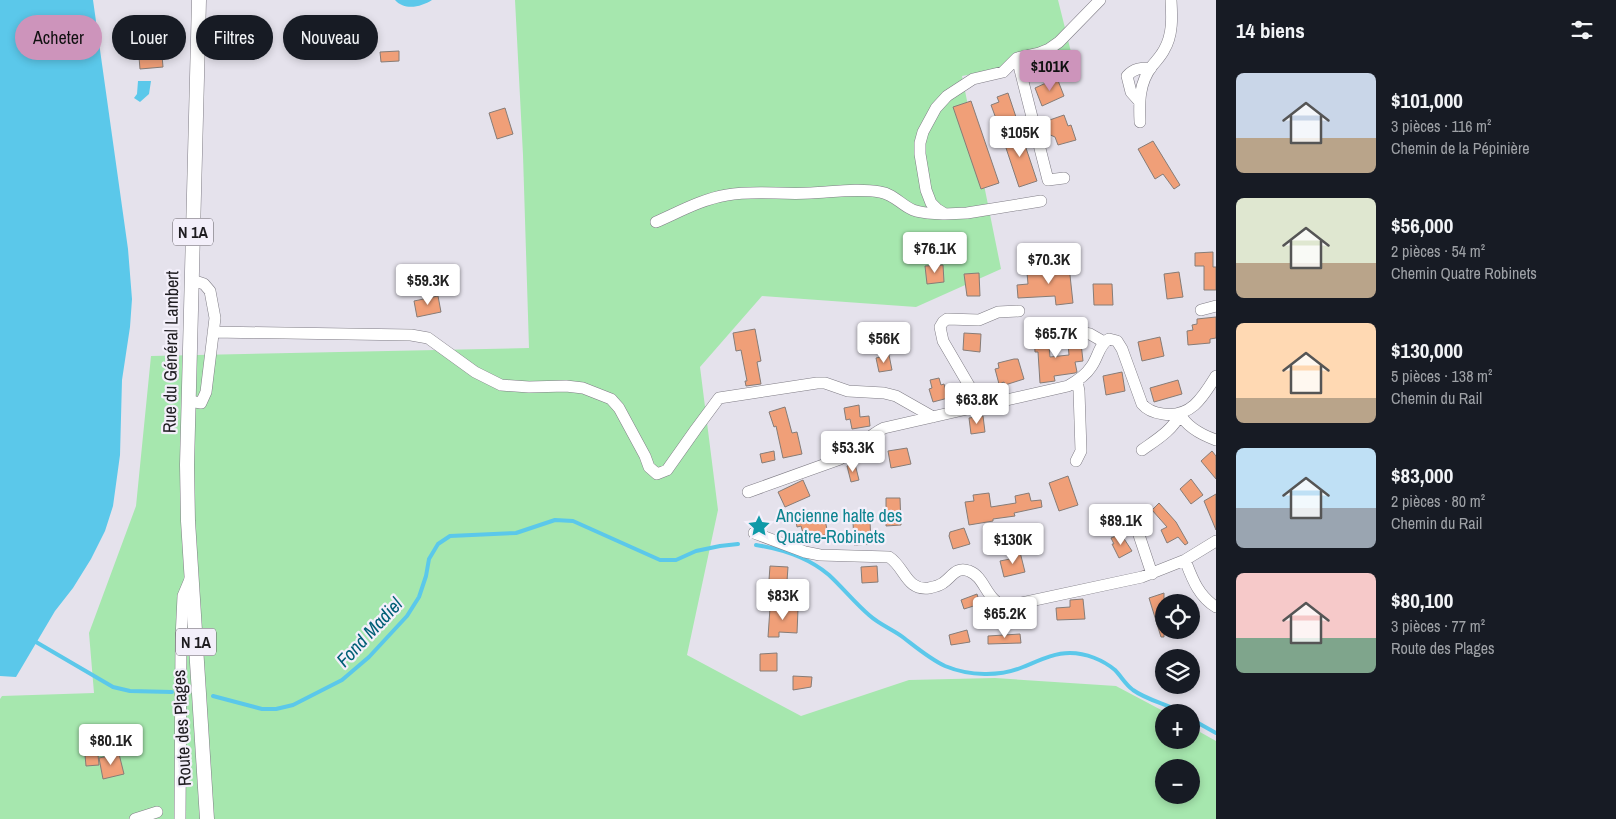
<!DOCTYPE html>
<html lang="fr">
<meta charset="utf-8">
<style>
:root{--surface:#171b24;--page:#20242c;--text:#f1f3f6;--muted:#9ea1a6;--accent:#cd94bb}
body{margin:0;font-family:"Archivo Narrow",sans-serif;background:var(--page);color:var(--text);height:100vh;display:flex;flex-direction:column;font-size:19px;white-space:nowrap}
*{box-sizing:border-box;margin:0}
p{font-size:16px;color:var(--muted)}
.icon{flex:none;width:28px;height:28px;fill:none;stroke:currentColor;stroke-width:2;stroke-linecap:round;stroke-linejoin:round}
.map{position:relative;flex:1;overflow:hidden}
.drawer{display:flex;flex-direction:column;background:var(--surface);width:400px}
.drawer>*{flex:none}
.top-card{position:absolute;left:15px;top:15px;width:475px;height:45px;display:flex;gap:10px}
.buttons{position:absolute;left:1155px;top:594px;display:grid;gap:10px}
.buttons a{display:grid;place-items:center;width:45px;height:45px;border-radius:50%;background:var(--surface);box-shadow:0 2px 8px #0003;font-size:25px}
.price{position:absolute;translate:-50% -42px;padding:0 11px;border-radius:5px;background:#fff;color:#222;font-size:16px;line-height:32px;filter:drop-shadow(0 1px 2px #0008)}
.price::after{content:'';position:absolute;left:50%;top:30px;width:15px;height:11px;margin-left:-8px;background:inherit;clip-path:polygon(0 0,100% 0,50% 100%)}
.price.current{background:var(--accent);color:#111}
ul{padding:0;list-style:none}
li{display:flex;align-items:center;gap:15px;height:125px;padding:0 20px}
li span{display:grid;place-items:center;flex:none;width:140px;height:100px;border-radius:8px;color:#555}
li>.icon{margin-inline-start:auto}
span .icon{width:60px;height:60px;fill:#fffc;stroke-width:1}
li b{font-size:21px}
h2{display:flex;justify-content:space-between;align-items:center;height:60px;padding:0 20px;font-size:21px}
.chip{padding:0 18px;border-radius:22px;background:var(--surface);box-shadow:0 2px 8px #0003;font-size:18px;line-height:45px}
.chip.current{background:var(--accent);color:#111}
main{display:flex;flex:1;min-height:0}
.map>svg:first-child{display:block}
.green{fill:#a6e7ae;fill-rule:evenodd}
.water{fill:#5bc8ea}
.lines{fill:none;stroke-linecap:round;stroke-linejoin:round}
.stream{stroke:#5bc8ea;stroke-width:4}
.building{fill:#f09f78;stroke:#867c77}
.minor-casing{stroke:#7f7c85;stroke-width:12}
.major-casing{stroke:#7f7c85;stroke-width:15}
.minor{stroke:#fff;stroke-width:11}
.major{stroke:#fff;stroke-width:14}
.labels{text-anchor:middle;stroke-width:4.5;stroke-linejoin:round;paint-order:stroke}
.shield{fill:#f3effa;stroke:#5e5b61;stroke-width:1}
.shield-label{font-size:16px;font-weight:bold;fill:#1e1c20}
.street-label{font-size:18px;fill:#1e1c20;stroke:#f3effa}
.culture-label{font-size:18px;fill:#0d838f;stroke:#f3effa;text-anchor:start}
.water-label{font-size:19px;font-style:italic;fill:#005f76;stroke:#f3effa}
</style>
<main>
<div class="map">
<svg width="1216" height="819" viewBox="0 0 1216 819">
<rect width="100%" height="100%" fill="#e5e2ec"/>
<!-- green -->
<path class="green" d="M515,0H1058L1072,56L962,76L1001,269L916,307L762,296L700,367L718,510L687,655L801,716L909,680L995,678L1116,686L1165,712L1164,740H1191V727L1216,741V819H0V699L2,696L94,693L89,633L136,506L151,356L529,348L523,155ZM1164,768H1191V795H1164Z"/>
<!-- water -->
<path class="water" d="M0,0H93L128,249L132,299L130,327L122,380L120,455L113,506L105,531L91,559L73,588L55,611L16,677L0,676Z
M395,0H432C421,7 405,11 395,0Z
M138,81H151L149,94L140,102L134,98L137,94Z"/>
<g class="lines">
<!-- stream -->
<path class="stream" d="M756,545C782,549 809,558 829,575C843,588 855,603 869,615C880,625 894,630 904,638C917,648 930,659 945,666C969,676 1000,677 1023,667C1038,661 1053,653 1070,653C1086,653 1103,660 1115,670C1121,676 1125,684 1133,690C1147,700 1166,704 1181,712
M36,642L113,687L130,691L172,692
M213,696L262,709H276L293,705L342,680L369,657L407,616L419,597L426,576L429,559L438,544L450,536L516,533L555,520L573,521L660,560H676L696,551L720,546L738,544
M1191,719L1216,733"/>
</g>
<!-- building -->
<path class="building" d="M152,44H161L163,67L140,69L138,45Z
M399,51V61L381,62L380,52Z
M1057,78L1064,96L1042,106L1035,88Z
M1008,93L1016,117L998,124L991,105L999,102L997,97Z
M971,101L999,183L981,189L953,107Z
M505,108L513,134L497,139L489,113Z
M1064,115L1068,126L1071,125L1076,140L1058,145L1055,137L1048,134L1044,135L1041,123Z
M1020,130L1037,181L1019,187L1002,136Z
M1153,141L1180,185L1174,189L1163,174L1155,179L1138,149Z
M1213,252V267H1216V290H1204V266H1195V253Z
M943,265L944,282L927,284L925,266Z
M1069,266L1073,303L1056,305L1055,296L1018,298L1017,285L1028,284L1027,273L1052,270L1051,267Z
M1179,272L1183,297L1167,299L1164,274Z
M979,273L980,296H967L964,274Z
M1093,284H1112L1113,305H1094Z
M438,296L441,312L417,317L414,301Z
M1216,317V338L1210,339V343L1188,345L1187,331L1193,330L1192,325L1197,324V319Z
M755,329L761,361L757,362L761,384L746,386L745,381H747L741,350L736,351L733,333Z
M1048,332L1050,357L1069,355L1068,344L1081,343L1083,361L1075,362L1077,372L1075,373L1054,376L1055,381L1040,383L1038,352H1035L1034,333Z
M964,333L981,334L980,352L963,350Z
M1160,337L1164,356L1142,361L1138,342Z
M889,355L892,370L879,372L876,358Z
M1014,359H1018L1024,379L1005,385L1004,382L999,384L995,369L999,368L998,363Z
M1122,372L1125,391L1106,395L1103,376Z
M939,378L941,385L944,384L948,398L933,402L929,389L932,388L930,380Z
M1178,380L1182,394L1154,402L1150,388Z
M961,387L965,398L956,401L952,389Z
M859,405L860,417L869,416L870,426L852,429L850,419L846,420L844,408Z
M785,407L792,433L797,432L802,454L783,458L776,426L774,427L769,412Z
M983,416L985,432L971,434L969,418Z
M907,448L911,464L891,468L888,451Z
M774,451L775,460L762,463L760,454Z
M1212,451L1216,456V479L1201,461Z
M855,464L859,480L851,482L847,466Z
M1068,476L1078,505L1059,511L1049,483Z
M1191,479L1203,495L1191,504L1180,489Z
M803,480L810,496L785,507L778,492Z
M989,493L991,507L1016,503L1015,496L1029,493L1031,501L1041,500L1042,507L1014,513L1015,516L993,519V521L969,525L965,502L974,501L973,495Z
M1216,494V530L1204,501Z
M886,498H900L901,525L886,526Z
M1159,503L1176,522L1188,543L1185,545L1178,537L1167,543L1161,530L1167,527L1152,510Z
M814,512V515L817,514L819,522L825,520L828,534L805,540L801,526L797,527L795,516Z
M870,520L871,544L854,545L853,521Z
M964,528L970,544L953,549L949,536L950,532Z
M1121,534L1132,551L1119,558L1112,544H1114L1111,538Z
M1020,552L1025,572L1004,577L1000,561L1010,559L1009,554Z
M770,566L788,567L787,581L769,580Z
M877,566L878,582L862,583L861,567Z
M1164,593V637H1161L1149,598Z
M977,594L980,604L964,609L961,600Z
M1083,599L1085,619L1057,620L1056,608L1070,607V600Z
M770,608L798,609L797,633L779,632V637H768Z
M967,630L970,642L951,645L949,635Z
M1020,634L1021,643L988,644V636Z
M777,653V671H760V654Z
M793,676L812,677L811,687L793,690Z
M119,754L124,774L103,779L99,758Z
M85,755H98L99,765L86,766Z"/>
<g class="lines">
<defs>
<path id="minor" d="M1017,58L1048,180L1064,178
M1139,101L1131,92L1127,76C1134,68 1141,68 1151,68
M1140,122C1139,102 1139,83 1152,66C1156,61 1161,56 1164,50C1173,35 1172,17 1171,0
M1041,201L967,213L945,214L937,209L931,203L926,190L920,154V143L923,132L936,108L947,96L973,79L1003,72L1017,58L1039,53L1049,49L1059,42L1100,0
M656,222C679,212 702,199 727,195C755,190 783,195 811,193C833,192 858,188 880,192C894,194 901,205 913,210C923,214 934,213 943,214
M1201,310L1216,306
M1063,329L1090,334L1104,342
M213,332L411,335L428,338L475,372L501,385L529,387L566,386L583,388L611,399L619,408L645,456L649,467L657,474L667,470L696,429L719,398L817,383H825L848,391L884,393L896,396L933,417
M189,401L201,403L206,392L215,318L210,291L204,284L192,280
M981,406L943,341L940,327L943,322L947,319L979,320L998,312L1019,311
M1180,414C1187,427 1202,435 1216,440
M1142,450C1156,440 1173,430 1180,414
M1076,461L1081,451L1079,391L1077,381
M748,492L840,459C857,450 867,436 884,428L1068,386C1077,381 1086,375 1091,367C1098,358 1099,344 1109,339L1117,341L1122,349L1142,404C1147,410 1155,413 1163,414C1191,418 1203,397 1216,376
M754,533L805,552L820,555L889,557C905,567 906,591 929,588C934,587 939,586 943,583C952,577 956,566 969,571C986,577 986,603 1007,606L1142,577L1185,560L1216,541
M1139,535L1152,574
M1185,560C1192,578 1198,596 1216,607
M135,819L157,812
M180,819L181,639L183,596L191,577"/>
<path id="major" d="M199,0L187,465L188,521L207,819"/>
</defs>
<!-- minor casing -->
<use href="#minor" class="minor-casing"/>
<!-- major casing -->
<use href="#major" class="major-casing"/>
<!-- minor -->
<use href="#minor" class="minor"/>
<!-- major -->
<use href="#major" class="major"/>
</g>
<!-- icons -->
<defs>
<symbol id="sight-bare" viewBox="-9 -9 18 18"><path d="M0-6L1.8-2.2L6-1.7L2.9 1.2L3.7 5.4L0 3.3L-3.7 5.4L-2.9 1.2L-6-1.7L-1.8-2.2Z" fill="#0f9aa8" stroke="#f3effa" stroke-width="2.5" paint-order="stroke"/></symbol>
</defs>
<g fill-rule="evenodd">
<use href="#sight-bare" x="743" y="510" width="32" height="32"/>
</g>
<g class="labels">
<!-- shield labels -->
<g class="shield">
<rect x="173" y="218.5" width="40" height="27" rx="4"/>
<rect x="176" y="628.5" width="40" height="27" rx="4"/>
</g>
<g class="shield-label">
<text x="193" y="238">N 1A</text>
<text x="196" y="648">N 1A</text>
</g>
<!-- street labels -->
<g class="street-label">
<text transform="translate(171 352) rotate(-89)" y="6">Rue du Général Lambert</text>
<text transform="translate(182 728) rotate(-93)" y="6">Route des Plages</text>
</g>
<!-- culture labels -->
<g class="culture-label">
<text x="776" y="522">Ancienne halte des<tspan x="776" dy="21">Quatre-Robinets</tspan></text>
</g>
<!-- water labels -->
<g class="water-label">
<text transform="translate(369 632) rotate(-47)" y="7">Fond Madiel</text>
</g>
</g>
</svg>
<div class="buttons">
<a><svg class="icon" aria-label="locate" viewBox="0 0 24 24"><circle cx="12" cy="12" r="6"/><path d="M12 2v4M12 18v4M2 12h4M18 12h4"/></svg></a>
<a><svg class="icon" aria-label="layers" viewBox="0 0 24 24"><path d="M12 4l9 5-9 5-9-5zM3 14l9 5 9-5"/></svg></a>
<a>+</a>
<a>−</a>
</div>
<b class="price current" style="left:1050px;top:92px">$101K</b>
<b class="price" style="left:1020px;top:158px">$105K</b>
<b class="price" style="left:935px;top:274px">$76.1K</b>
<b class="price" style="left:1049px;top:285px">$70.3K</b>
<b class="price" style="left:428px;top:306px">$59.3K</b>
<b class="price" style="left:1056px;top:359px">$65.7K</b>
<b class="price" style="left:884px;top:364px">$56K</b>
<b class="price" style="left:977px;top:425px">$63.8K</b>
<b class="price" style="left:853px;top:473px">$53.3K</b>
<b class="price" style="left:1121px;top:546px">$89.1K</b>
<b class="price" style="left:1013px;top:565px">$130K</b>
<b class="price" style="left:783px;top:621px">$83K</b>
<b class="price" style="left:1005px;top:639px">$65.2K</b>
<b class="price" style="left:111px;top:766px">$80.1K</b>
<div class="top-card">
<a class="chip current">Acheter</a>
<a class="chip">Louer</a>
<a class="chip">Filtres</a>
<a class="chip">Nouveau</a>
</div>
</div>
<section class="drawer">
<h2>14 biens<svg class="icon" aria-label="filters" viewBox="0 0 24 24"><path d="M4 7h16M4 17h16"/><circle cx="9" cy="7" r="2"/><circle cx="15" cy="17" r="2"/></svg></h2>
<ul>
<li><span style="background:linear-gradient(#c9d6e8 65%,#b9a48a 0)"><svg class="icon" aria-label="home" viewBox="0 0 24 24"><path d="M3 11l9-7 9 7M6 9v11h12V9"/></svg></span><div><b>$101,000</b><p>3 pièces · 116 m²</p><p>Chemin de la Pépinière</p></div></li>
<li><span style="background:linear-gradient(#dfe7d0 65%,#b9a48a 0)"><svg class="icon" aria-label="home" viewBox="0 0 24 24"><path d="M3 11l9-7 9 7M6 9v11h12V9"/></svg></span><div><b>$56,000</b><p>2 pièces · 54 m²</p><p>Chemin Quatre Robinets</p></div></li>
<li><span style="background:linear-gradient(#ffd9b3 75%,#b9a48a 0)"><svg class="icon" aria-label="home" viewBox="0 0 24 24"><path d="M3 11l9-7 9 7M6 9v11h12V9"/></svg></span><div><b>$130,000</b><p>5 pièces · 138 m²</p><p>Chemin du Rail</p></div></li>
<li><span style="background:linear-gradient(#bfe0f5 60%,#9aa5b1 0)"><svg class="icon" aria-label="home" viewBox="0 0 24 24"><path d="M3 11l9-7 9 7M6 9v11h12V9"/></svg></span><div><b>$83,000</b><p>2 pièces · 80 m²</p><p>Chemin du Rail</p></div></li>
<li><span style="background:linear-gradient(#f6c9c9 65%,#7fa58c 0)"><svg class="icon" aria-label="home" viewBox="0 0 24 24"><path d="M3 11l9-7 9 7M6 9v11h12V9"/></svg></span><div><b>$80,100</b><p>3 pièces · 77 m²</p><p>Route des Plages</p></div></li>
</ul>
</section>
</main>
